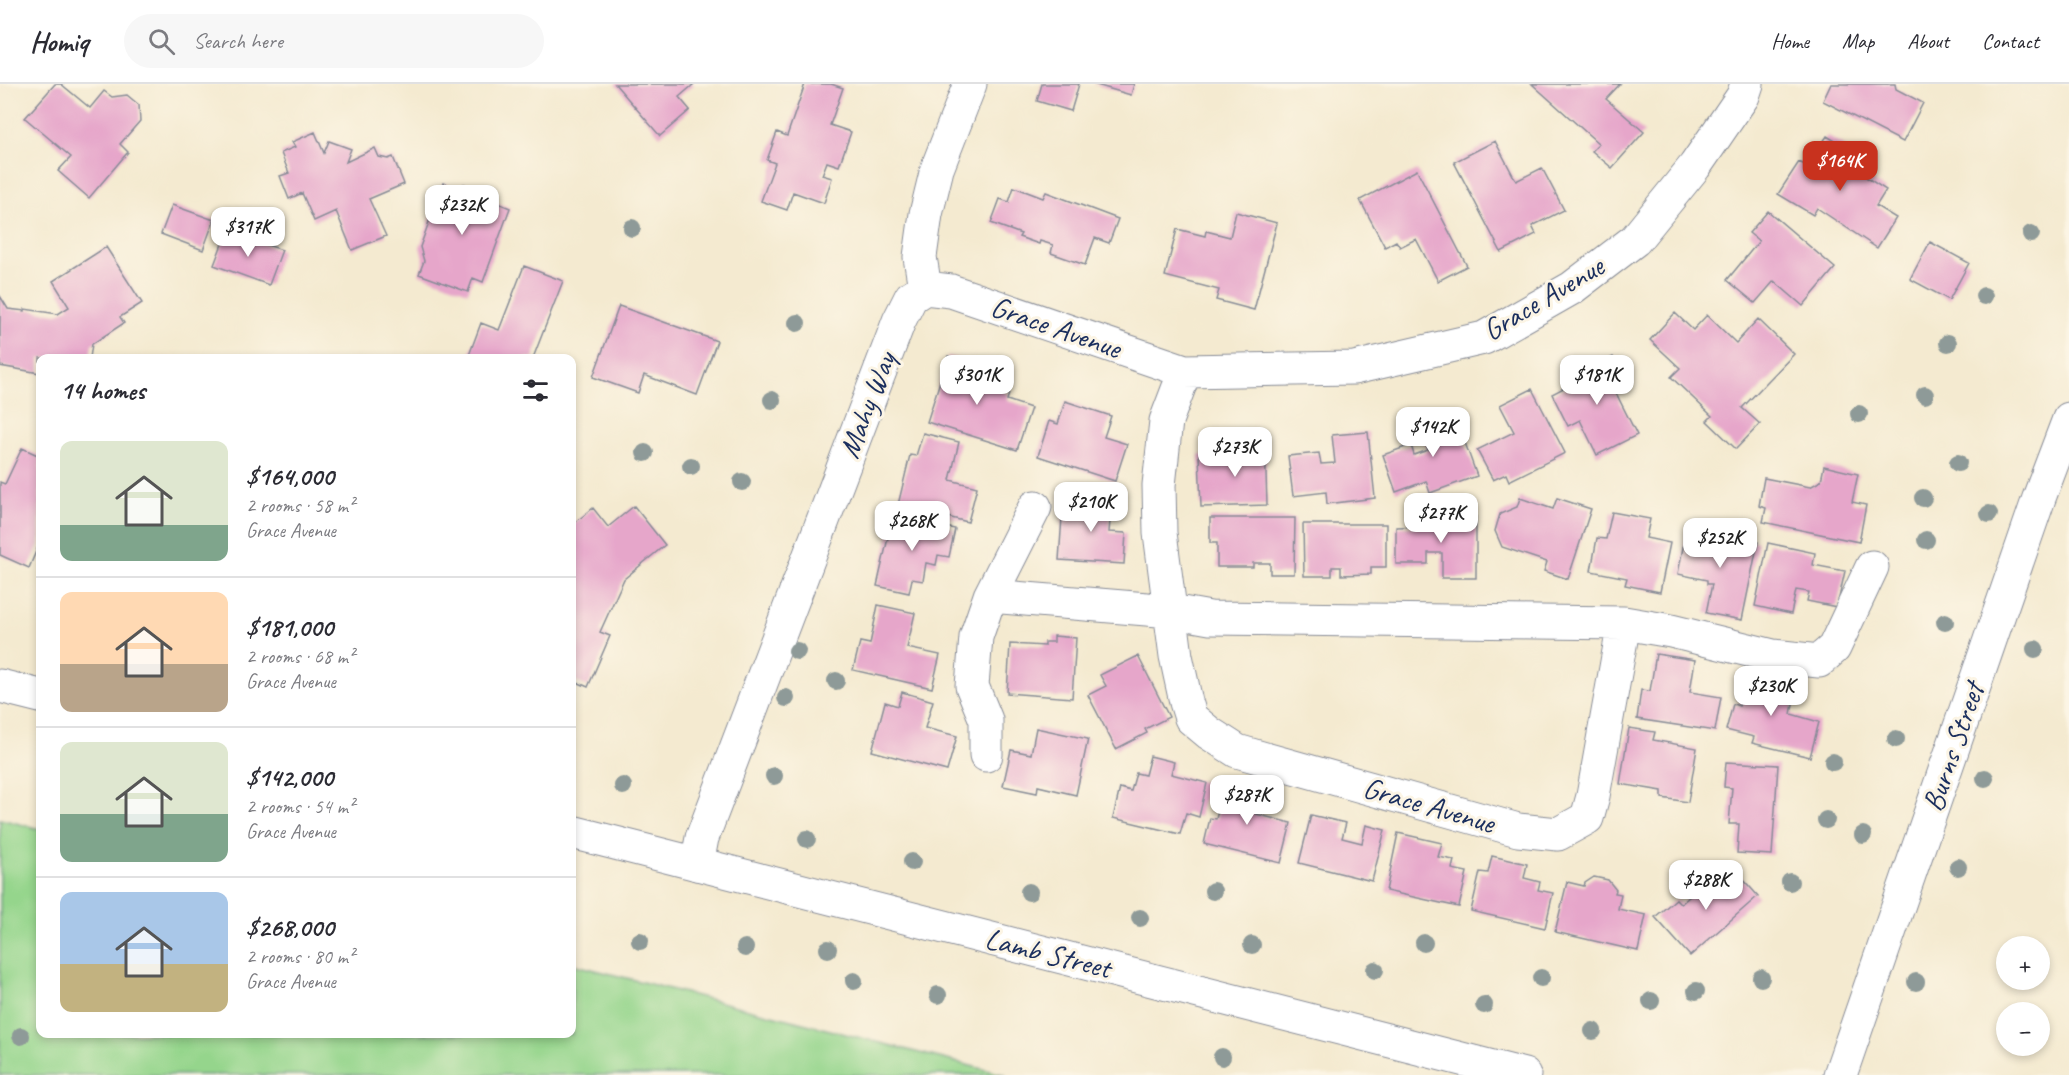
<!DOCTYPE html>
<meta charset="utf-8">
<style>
:root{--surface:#fff;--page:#f7f7f7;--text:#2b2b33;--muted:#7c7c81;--line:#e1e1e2;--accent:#c8321e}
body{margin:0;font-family:Caveat,sans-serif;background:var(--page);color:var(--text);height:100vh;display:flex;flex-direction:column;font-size:22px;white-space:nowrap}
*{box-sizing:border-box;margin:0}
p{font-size:20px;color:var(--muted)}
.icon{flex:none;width:33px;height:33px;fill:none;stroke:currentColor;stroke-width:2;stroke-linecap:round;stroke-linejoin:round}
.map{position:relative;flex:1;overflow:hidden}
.details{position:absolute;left:36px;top:270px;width:540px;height:684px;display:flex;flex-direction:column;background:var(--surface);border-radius:12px;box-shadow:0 3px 9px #0003}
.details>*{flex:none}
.fabs{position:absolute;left:1996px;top:852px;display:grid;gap:12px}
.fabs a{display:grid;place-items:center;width:54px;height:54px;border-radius:50%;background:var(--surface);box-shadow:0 3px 9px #0003;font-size:30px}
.price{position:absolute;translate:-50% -51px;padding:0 14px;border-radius:12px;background:#fff;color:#222;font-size:20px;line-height:39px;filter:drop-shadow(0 2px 3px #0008)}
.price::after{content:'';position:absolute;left:50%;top:36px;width:18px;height:14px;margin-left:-9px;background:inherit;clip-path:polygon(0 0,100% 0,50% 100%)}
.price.on{background:var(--accent);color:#fff}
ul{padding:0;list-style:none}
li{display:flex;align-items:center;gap:18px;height:150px;padding:0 24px}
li+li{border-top:2px solid var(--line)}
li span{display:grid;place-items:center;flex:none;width:168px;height:120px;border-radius:12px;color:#555}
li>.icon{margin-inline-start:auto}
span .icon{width:72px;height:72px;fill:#fffc;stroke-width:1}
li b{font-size:26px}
h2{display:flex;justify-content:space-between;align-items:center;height:72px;padding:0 24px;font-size:26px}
header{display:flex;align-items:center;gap:36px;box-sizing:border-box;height:84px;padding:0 30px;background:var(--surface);border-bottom:2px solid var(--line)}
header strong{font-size:28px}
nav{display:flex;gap:33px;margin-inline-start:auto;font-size:21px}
.search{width:420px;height:54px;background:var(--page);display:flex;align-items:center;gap:15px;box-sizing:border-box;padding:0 21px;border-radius:33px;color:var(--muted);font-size:22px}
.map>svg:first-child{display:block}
.green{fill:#95d58c;stroke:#588275;stroke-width:1.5}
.building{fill:#e6a6ca}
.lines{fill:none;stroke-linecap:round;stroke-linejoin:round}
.street-casing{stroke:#888c97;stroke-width:35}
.secondary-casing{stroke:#888c97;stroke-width:35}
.street{stroke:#fff;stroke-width:33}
.secondary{stroke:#fff;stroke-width:33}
.tree{fill:#8e9a98}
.labels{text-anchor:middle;stroke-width:6;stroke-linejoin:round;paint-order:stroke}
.street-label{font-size:30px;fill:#1b2f5e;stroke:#fcf5e5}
</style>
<header>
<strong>Homiq</strong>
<div class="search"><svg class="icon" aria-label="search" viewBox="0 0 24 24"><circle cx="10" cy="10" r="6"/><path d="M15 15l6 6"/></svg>Search here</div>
<nav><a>Home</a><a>Map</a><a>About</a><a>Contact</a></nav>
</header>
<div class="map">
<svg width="2069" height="991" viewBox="0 0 2069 991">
<rect width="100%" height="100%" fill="#fcf5e5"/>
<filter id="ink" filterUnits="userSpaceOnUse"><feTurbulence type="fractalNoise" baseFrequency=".0167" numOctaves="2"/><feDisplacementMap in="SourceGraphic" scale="12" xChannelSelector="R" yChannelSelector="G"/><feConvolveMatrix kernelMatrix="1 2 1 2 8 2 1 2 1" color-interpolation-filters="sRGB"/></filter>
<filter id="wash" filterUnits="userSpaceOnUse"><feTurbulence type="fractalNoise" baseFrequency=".008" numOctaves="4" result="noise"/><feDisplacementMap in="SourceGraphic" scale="24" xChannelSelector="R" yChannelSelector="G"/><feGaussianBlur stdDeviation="1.35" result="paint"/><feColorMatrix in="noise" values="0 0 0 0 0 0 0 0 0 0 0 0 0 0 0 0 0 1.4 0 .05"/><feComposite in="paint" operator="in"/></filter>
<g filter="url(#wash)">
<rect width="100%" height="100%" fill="#f4ead0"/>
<!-- green -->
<path class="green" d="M0,735L40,745V950H572V880L1006,991H0Z"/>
<g id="blocks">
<!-- building -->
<path class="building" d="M55,0H61L90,24L104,7L112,13L127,11L139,21L140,37L120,60L128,68L89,114L58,87L71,73L25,34Z
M615,0H694L679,13L690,26L660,52Z
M805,0H831L843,4L830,41L851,48L839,82L827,78L822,91L832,94L824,119L793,108L787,126L761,117L775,79L767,76L777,48L787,52Z
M1042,0H1079L1071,27L1037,17Z
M1093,0H1134L1131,11Z
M1532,0H1620L1606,15L1644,48L1612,84L1592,67L1599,60Z
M1831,0H1895L1896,5L1923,19L1903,58L1823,17Z
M315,48L324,69L329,57L351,65L346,78L375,64L379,73L388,75L393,73L404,100L369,115L386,152L352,166L336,127L314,137L302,109L289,115L280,92L289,89L281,69L295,63L292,58Z
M1827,52L1866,76L1858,88L1886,106L1876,122L1896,134L1877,164L1817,124L1813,131L1778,110L1799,78L1807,82Z
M1495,57L1516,97L1542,84L1564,126L1532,142L1536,150L1501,168L1454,78Z
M1417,86L1467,182L1438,197L1416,155L1400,163L1396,157L1385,163L1360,116Z
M443,99L462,106L464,100L496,112L493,117L510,124L483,198L473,194L468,208L419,190L424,177L420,163Z
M1014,103L1043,114L1046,108L1118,135L1109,159L1095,154L1085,181L1051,169L1053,161L1040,157L1039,160L1019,153L1021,150L991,139L1000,115L1009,118Z
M172,121L214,136L203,166L161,150Z
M1768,127L1835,184L1803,222L1774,197L1755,219L1727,196L1759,157L1749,149Z
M1236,128L1277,139L1254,226L1216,216L1219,206L1165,192L1177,145L1205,152L1206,147L1230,153Z
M227,147L282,166L269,201L214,181Z
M1930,158L1969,179L1949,216L1910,195Z
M106,163L142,219L120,233L124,239L92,260L90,274H40V289L0,282V212L8,225L25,227V225L58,230L69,223L53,197Z
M524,182L563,197L533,274H468L481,239L499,246Z
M619,222L717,257L697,311L644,291L638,309L593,293Z
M1675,229L1693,246L1707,231L1736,259L1758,235L1794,270L1742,324L1760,340L1736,365L1707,337L1712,332L1671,293L1680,284L1650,256Z
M948,272L990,286L985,302L1009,310L1007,316L1031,324L1017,366L927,338Z
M1613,273L1625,299L1614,305L1637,351L1597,371L1580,336L1568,342L1552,310L1583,294L1580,289Z
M1532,305L1565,369L1509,397L1506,390L1493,396L1477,366L1514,348L1500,321Z
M1065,317L1111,332L1104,353L1127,360L1115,397L1038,372L1049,337L1058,340Z
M1454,328L1477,392L1430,409L1426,397L1396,408L1383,371L1411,361L1414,371L1428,366L1419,340Z
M1368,348L1375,414L1327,420L1326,408L1293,412L1288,372L1319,369L1321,380L1335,379L1332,351Z
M923,349L959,358L950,396L977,403L968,438L898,421L910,371L916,372Z
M1265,358L1267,421L1201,423L1199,371L1234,370V365H1243V359Z
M22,364L40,372V458L29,484L0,471V398L5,400Z
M1824,382L1858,390L1852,418L1866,421L1859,458L1763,438L1766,424L1759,422L1764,394L1810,403L1821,397Z
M1071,413L1112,415L1109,448L1126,449L1124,480L1059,476L1062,433H1070Z
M1520,414L1553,425L1557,414L1591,425L1568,495L1544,487L1547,478L1502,463L1495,447L1500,430L1517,423Z
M634,422L665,461L624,495L600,548L610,552L588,603L572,596V488L574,481L572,478V441L593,424L608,443Z
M1612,428L1650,435L1646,454L1670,459L1660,508L1625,501L1627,494L1591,487L1597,454L1606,455Z
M1476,430V494H1442V469H1428V480H1396V443L1428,442V431Z
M893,432L955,445L949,473L938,471L936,481L926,479L923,497L912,495L909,509L877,502Z
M1210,434H1295L1294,490H1270V479H1253V483H1217V459H1210Z
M1303,440H1386V483H1371V490L1341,491V483H1332V492H1304Z
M1687,442L1713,447L1711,453L1717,454L1718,450L1758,458L1742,536L1706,529L1712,500H1707V496L1678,490Z
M1768,459L1815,469L1813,481L1845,487L1837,523L1807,517L1809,508L1796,506L1791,530L1755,522Z
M878,521L915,529L907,564L940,571L932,604L853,586L860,558L870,560Z
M1054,552L1076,554L1072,614L1007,609L1010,560L1045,562V558H1054Z
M1656,570L1695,576L1690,608L1721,613L1715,647L1637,635L1641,606L1650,607Z
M1138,572L1169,633L1145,645L1147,649L1116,665L1088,611L1106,602L1100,591Z
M1748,586L1783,595L1778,617L1793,620L1791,630L1819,638L1810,673L1752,659L1754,653L1726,646L1733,620L1739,622Z
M902,608L933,617L925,644L957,652L947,687L872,667L885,618L898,622Z
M1036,644L1088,655L1076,711L1038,702L1037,709L1003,702L1011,666L1031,670Z
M1629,644L1655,648L1653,656L1697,664L1688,718L1662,714V707L1620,700Z
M1150,672L1174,678L1171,690L1207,699L1199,733L1186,729L1180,750L1113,734L1120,704L1131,707L1136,689L1145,691Z
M1726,678L1778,681L1772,771L1737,769L1739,740H1729L1732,704L1724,703Z
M1225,699L1262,708L1256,730L1291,739L1281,779L1204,760L1210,734L1216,735Z
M1311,731L1346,739L1342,754L1362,759L1366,741L1385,746L1372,797L1299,779Z
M1398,749L1442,759L1438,773L1454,776L1452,785L1467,788L1459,823L1386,807Z
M1492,772L1527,780L1524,794L1540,798L1538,806L1553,809L1545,844L1471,827L1480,788L1488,789Z
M1733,784L1758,812L1690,872L1655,833L1676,815L1681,820L1706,798L1711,803Z
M1594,793L1608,796L1616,806L1615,809L1621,810L1618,825L1646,831L1638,867L1555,848L1567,798L1584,802L1585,799Z"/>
</g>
</g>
<g filter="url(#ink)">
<use href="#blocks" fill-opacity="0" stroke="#888c97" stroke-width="1.5"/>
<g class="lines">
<defs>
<path id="street" d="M925,204L951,207L1185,287L1354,284L1484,254L1572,204L1635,156L1695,82L1743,12L1747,0
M1185,287L1166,337L1159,401L1160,449L1176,572L1186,618L1191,634L1209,649L1237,667L1518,746L1558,750L1587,734L1593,712L1624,539
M990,512L1171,527L1210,534L1624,539L1671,547L1773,572L1819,577L1834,564L1872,483
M986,671V636L972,602L976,553L990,512L1035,423
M697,780L702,754L899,237L911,213L925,204L920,173L926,130L937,85L970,0
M1840,991L2039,414L2069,335"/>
<path id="secondary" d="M0,602L40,612
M572,748L1524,991"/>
</defs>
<!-- street casing -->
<use href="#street" class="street-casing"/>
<!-- secondary casing -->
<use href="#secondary" class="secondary-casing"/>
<!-- street -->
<use href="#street" class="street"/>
<!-- secondary -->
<use href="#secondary" class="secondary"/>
</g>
<!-- trees -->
<g class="tree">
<circle cx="632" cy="144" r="9"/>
<circle cx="2031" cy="150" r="9"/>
<circle cx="1984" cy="212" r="9"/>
<circle cx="797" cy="239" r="9"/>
<circle cx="1948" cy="259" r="9"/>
<circle cx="1925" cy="311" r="9"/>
<circle cx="772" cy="316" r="9"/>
<circle cx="1859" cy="330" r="9"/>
<circle cx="645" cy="369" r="9"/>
<circle cx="1958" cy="379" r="9"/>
<circle cx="691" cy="382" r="9"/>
<circle cx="742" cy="398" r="9"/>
<circle cx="1923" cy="414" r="9"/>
<circle cx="1989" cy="430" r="9"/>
<circle cx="1926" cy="456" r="9"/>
<circle cx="1945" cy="538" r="9"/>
<circle cx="2035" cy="565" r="9"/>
<circle cx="797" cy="567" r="9"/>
<circle cx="836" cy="597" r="9"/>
<circle cx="786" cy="614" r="9"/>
<circle cx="1896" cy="655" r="9"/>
<circle cx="1833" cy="678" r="9"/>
<circle cx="774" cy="692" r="9"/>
<circle cx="1985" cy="694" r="9"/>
<circle cx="623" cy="702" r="9"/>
<circle cx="1826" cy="736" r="9"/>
<circle cx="1863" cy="751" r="9"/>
<circle cx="807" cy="755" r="9"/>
<circle cx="912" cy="778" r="9"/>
<circle cx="1958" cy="783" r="9"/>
<circle cx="1790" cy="798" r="9"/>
<circle cx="1213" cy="807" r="9"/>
<circle cx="1029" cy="808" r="9"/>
<circle cx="1140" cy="834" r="9"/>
<circle cx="640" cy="857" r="9"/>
<circle cx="1424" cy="859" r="9"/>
<circle cx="1252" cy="861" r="9"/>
<circle cx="745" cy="864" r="9"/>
<circle cx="828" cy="865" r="9"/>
<circle cx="1375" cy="886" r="9"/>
<circle cx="1541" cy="894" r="9"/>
<circle cx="1761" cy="894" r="9"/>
<circle cx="854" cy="897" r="9"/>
<circle cx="1916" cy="898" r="9"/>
<circle cx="1696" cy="907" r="9"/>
<circle cx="938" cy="911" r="9"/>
<circle cx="1651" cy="917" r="9"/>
<circle cx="1484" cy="921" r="9"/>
<circle cx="1593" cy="947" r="9"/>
<circle cx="21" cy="952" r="9"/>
<circle cx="1222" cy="973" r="9"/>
</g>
</g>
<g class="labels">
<!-- street labels -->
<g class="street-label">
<text transform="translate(1543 214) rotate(-31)" y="10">Grace Avenue</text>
<text transform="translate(1056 243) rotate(19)" y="10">Grace Avenue</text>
<text transform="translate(867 321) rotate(-69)" y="10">Mahy Way</text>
<text transform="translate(1953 663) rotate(-71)" y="10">Burns Street</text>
<text transform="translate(1429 721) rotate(16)" y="10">Grace Avenue</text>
<text transform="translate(1048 869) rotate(14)" y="10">Lamb Street</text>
</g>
</g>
</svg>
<div class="fabs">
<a>+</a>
<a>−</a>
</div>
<b class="price on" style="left:1840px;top:108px">$164K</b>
<b class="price" style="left:462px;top:152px">$232K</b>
<b class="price" style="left:248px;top:174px">$317K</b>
<b class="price" style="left:977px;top:322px">$301K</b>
<b class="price" style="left:1597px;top:322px">$181K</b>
<b class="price" style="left:1433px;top:374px">$142K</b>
<b class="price" style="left:1235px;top:394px">$273K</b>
<b class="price" style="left:1091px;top:449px">$210K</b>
<b class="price" style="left:1441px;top:460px">$277K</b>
<b class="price" style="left:912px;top:468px">$268K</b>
<b class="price" style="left:1720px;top:485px">$252K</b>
<b class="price" style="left:1771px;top:633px">$230K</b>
<b class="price" style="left:1247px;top:742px">$287K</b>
<b class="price" style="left:1706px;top:827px">$288K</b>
<section class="details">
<h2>14 homes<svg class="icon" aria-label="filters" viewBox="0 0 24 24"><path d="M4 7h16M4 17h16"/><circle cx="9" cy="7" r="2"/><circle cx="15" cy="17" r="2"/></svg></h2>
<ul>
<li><span style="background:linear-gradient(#dfe7d0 70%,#7fa58c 0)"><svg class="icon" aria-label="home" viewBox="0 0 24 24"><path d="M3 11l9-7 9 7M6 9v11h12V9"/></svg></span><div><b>$164,000</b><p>2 rooms · 58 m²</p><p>Grace Avenue</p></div></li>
<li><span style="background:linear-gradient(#ffd9b3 60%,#b9a48a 0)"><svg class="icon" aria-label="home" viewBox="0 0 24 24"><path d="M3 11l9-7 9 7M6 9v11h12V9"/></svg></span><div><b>$181,000</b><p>2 rooms · 68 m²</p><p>Grace Avenue</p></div></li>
<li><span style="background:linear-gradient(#dfe7d0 60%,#7fa58c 0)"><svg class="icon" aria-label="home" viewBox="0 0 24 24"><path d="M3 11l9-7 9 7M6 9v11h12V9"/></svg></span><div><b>$142,000</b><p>2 rooms · 54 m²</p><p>Grace Avenue</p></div></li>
<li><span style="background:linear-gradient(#a9c7e8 60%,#c2b280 0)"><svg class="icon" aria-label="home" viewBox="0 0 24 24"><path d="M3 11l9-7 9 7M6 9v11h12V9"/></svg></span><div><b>$268,000</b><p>2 rooms · 80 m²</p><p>Grace Avenue</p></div></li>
</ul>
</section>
</div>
